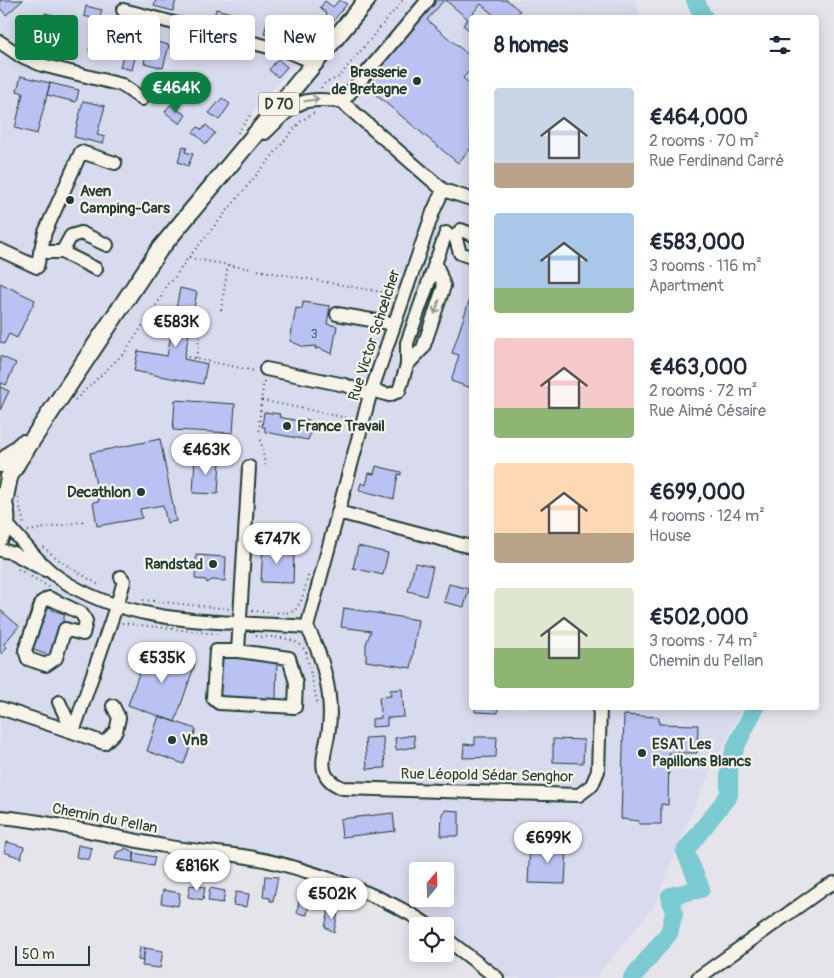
<!DOCTYPE html>
<meta charset="utf-8">
<style>
:root{--surface:#fff;--page:#f6f6f7;--text:#1f2937;--muted:#747a83;--accent:#0b8043}
body{margin:0;font-family:Pangolin,sans-serif;background:var(--page);color:var(--text);height:100vh;display:flex;flex-direction:column;font-size:19px;white-space:nowrap}
*{box-sizing:border-box;margin:0}
p{font-size:16px;color:var(--muted)}
.icon{flex:none;width:28px;height:28px;fill:none;stroke:currentColor;stroke-width:2;stroke-linecap:round;stroke-linejoin:round}
.map{position:relative;flex:1;overflow:hidden}
.drawer{position:absolute;left:469px;top:15px;width:350px;height:695px;display:flex;flex-direction:column;background:var(--surface);border-radius:5px;box-shadow:0 2px 12px #0003}
.drawer>*{flex:none}
.hud{position:absolute;left:15px;top:15px;width:379px;height:45px;display:flex;gap:10px}
.needle{width:32px;rotate:19deg}
.tools{position:absolute;left:409px;top:862px;display:grid;gap:10px}
.tools a{display:grid;place-items:center;width:45px;height:45px;border-radius:5px;background:var(--surface);box-shadow:0 2px 12px #0003;font-size:25px}
.scale{position:absolute;left:15px;bottom:12px;width:75px;box-sizing:border-box;padding-left:5px;border:2px solid #1f3d34;border-top:0;font-size:14px;line-height:18px;white-space:nowrap;color:#1f3d34;-webkit-text-stroke:4px #f7f3e8;paint-order:stroke}
.price{position:absolute;translate:-50% -42px;padding:0 11px;border-radius:18px;background:#fff;color:#222;font-size:16px;line-height:32px;filter:drop-shadow(0 1px 2px #0008)}
.price::after{content:'';position:absolute;left:50%;top:30px;width:15px;height:11px;margin-left:-8px;background:inherit;clip-path:polygon(0 0,100% 0,50% 100%)}
.price.on{background:var(--accent);color:#fff}
ul{padding:0;list-style:none}
li{display:flex;align-items:center;gap:15px;height:125px;padding:0 25px}
li span{display:grid;place-items:center;flex:none;width:140px;height:100px;border-radius:5px;color:#555}
li>.icon{margin-inline-start:auto}
span .icon{width:60px;height:60px;fill:#fffc;stroke-width:1}
li b{font-size:21px}
h2{display:flex;justify-content:space-between;align-items:center;height:60px;padding:0 25px;font-size:21px}
.chip{padding:0 18px;border-radius:5px;background:var(--surface);box-shadow:0 2px 12px #0003;font-size:18px;line-height:45px}
.chip.on{background:var(--accent);color:#fff}
.map>svg:first-child{display:block}
.built{fill:#d8daed;fill-rule:evenodd}
.lines{fill:none;stroke-linecap:round;stroke-linejoin:round}
.river{stroke:#79cad1;stroke-width:18}
.building{fill:#bac1f3;stroke:#1f3d34}
.minor-casing{stroke:#1f3d34;stroke-width:16}
.major-casing{stroke:#1f3d34;stroke-width:20}
.path{stroke:#1f3d34;stroke-width:2;stroke-dasharray:1 4;stroke-linecap:butt}
.minor{stroke:#f7f3e8;stroke-width:12}
.major{stroke:#f7f3e8;stroke-width:16}
.oneway{stroke:#8b988e}
.poi-dot{fill:#1f3d34;stroke:#f7f3e8;stroke-width:2}
.labels{text-anchor:middle;stroke-width:4.5;stroke-linejoin:round;paint-order:stroke}
.number-label{font-size:12px;fill:#465e64}
.shield{fill:#f7f3e8;stroke:#60746a;stroke-width:1}
.shield-label{font-size:14px;font-weight:bold;fill:#1f3d34}
.poi-label{font-size:15px;font-weight:bold;fill:#1f3d34;stroke:#f7f3e8;text-anchor:start}
.street-label{font-size:15px;fill:#1f3d34;stroke:#f7f3e8}
</style>
<div class="map">
<svg width="834" height="978" viewBox="0 0 834 978">
<rect width="100%" height="100%" fill="#e5e4eb"/>
<filter id="ink" filterUnits="userSpaceOnUse"><feTurbulence type="fractalNoise" baseFrequency=".02" numOctaves="2"/><feDisplacementMap in="SourceGraphic" scale="10" xChannelSelector="R" yChannelSelector="G"/><feConvolveMatrix kernelMatrix="1 2 1 2 8 2 1 2 1" color-interpolation-filters="sRGB"/></filter>
<g filter="url(#ink)">
<!-- built -->
<path class="built" d="M0,0H348L252,113L146,267L367,0H635L641,17L471,18V708H742L698,797L654,906L595,978H502L445,938V926H428L389,899L279,869L0,818ZM418,871H445V899H418Z"/>
<g class="lines">
<!-- river -->
<path class="river" d="M695,0L704,18
M632,978L669,933L674,913L670,896L701,889L685,851L729,795V768L736,746L755,708"/>
</g>
<!-- building -->
<path class="building" d="M0,0H23L6,15L0,8Z
M156,0H176L173,11L154,6Z
M339,0L347,4L324,32L317,26L327,14L320,8L325,1L333,7Z
M435,0H444L427,20L471,57V69L463,78L471,85V148L458,163L364,85Z
M445,0H507L520,11L515,18H497L481,4L473,13L478,18H471V32L463,25L468,19Z
M86,6L102,10L100,17L111,20L105,44L115,46L112,57L89,51L92,40L94,41L99,20L84,16Z
M216,9L235,14L232,27L213,21Z
M45,13L61,17L57,33L64,34L61,44L38,38Z
M133,17L144,20L132,70L120,67Z
M267,22L286,28L283,40L264,34Z
M314,25L324,32L311,47L306,43L303,47L297,42L309,27L314,31Z
M149,40L169,45L163,68L144,63Z
M278,59L287,67L278,77L269,70Z
M21,76L50,83L37,134L15,128L23,93L17,91Z
M50,83L79,90L76,102L47,95Z
M222,98L230,104L219,120L209,113Z
M83,101L105,106L97,135L105,137L103,144L74,137Z
M170,105L186,115L180,124L165,112Z
M206,125L215,133L206,144L193,132L198,127L202,130Z
M183,146L187,147L185,152L193,154L188,166L178,162Z
M0,283L35,300L17,338L9,334L4,344L0,342Z
M180,288L197,292L184,359L207,364L203,384L134,371L138,351L167,356Z
M471,295V388L451,381L459,355L452,353Z
M303,302L330,306L327,324L337,326L332,354L319,348L315,349L316,346L304,347L290,341L296,308L302,309Z
M0,356L16,363L6,385L2,383L0,387L9,391L0,410Z
M175,400L235,404L233,433L173,430Z
M264,412L280,414L279,417L304,422V419L309,420L308,422L314,424L308,440L265,432V427H262Z
M160,439L176,521L167,523L163,505L140,509L142,518L97,526L93,502L99,501L90,453Z
M195,458L220,460L218,494L193,493Z
M376,466L401,472V475L398,474L394,499L359,490L361,483L366,485L369,473L374,474Z
M263,544L287,546V553H294L293,583L261,582Z
M358,546L388,553L383,575L353,568Z
M196,555L226,557L225,581L212,580L207,583L206,580L195,579Z
M415,563L433,567L426,596L408,591Z
M449,584L469,589L464,607L444,602Z
M46,604L52,606V610L65,614L53,657L31,649Z
M344,608L418,620L411,668L366,661V644L371,631L341,627Z
M0,610L19,626L4,644L7,647L2,654L0,652Z
M148,647L195,664L175,722L128,705Z
M222,656L277,658L276,699L220,697Z
M402,689L404,717L387,718V726L372,727V719L381,718L379,697L391,696L390,690Z
M475,708H498V713L475,712Z
M624,715L659,717V724L698,725L697,753H669L668,805L661,804V824H639V821L621,819Z
M159,716L196,729L184,764L147,751Z
M414,735L415,747L396,750L395,738Z
M383,737L385,768L367,769L365,738Z
M475,737H497L496,757L463,758L464,744L475,745Z
M553,739L584,740L583,763L553,762Z
M445,810L459,811V836H441L442,814Z
M393,813L395,831L342,837L340,819Z
M7,842L24,847L21,858L4,852Z
M78,845L92,848L89,860L76,857Z
M530,845L567,846L565,884L528,883Z
M125,848L135,852L133,862L115,859L117,852L124,850Z
M134,853L155,857L153,866L133,862Z
M265,876L278,877L273,901H270V898L263,897Z
M190,885L205,887L203,900L188,897Z
M210,888L225,891L223,903L208,901Z
M163,890L180,893L178,906L161,903Z
M236,892L249,894L247,907L233,905Z
M299,901L309,903L307,915L297,913Z
M329,910L338,912L334,932L325,927Z
M140,947L145,948L143,961L138,960Z
M145,948L163,951L160,968L142,966Z"/>
<g class="lines">
<defs>
<path id="minor" d="M123,10L289,52L314,62
M0,42L19,55L42,65L122,85L142,99
M342,102L443,190
M342,102L428,0
M265,133C295,104 299,95 342,102
M443,190L433,212L370,395L307,627C323,656 333,695 329,728C328,741 321,757 324,770C326,779 335,785 343,788L579,795L592,785L598,771L600,708
M443,190L471,199
M455,236L460,253L471,257
M455,236L461,230L471,234
M0,250L37,267L45,232L81,152L115,163
M40,252H62L96,269
M62,252L71,236L81,233L107,245
M337,314L394,324
M407,365L423,348L444,286L435,261
M266,369L345,385L370,395
M372,390L389,395L399,391L407,365V343L446,233
M338,512L471,547
M6,523C22,541 39,564 59,578C133,628 223,620 307,627
M0,550L13,553L45,570
M49,598L81,613L86,621L83,634L65,629L56,658L46,665L28,659L25,650L42,602Z
M238,651H216L213,698L219,703L295,707L296,683L289,658L238,651L249,467
M59,702L73,732L104,743L116,731L119,718L113,706
M0,708L73,732L120,595L124,581L121,577
M0,817C55,822 109,836 164,846C190,851 216,852 242,856C295,864 386,895 429,926
M445,938L497,978
M698,978L824,888L834,883"/>
<path id="major" d="M0,464L23,443
M0,496C8,510 9,524 0,538
M4,503L9,477L18,461L159,250L367,0"/>
</defs>
<!-- minor casing -->
<use href="#minor" class="minor-casing"/>
<!-- major casing -->
<use href="#major" class="major-casing"/>
<!-- path -->
<path class="path" d="M321,88L325,83L339,77L403,0
M238,133L252,113
M189,258L393,294
M221,310L228,265
M188,357L255,371
M196,358L200,334
M264,381L261,400L352,419
M75,400L125,352L161,298L166,285L173,280L185,262L300,122L315,112
M261,400L259,428L265,465
M18,498L24,525
M28,531L86,521
M43,547L63,563L99,585
M18,569L49,587
M143,600L230,609
M252,611L286,613L295,611L302,599L310,569
M122,623L217,634
M256,636C274,638 296,635 306,652L318,706"/>
<!-- minor -->
<use href="#minor" class="minor"/>
<!-- major -->
<use href="#major" class="major"/>
</g>
<!-- one-way arrows -->
<defs><path id="oneway-shaft" d="M-6 0H5M1.5-3L5.5 0L1.5 3" fill="none" stroke-width="1.6" stroke-linecap="round" stroke-linejoin="round" transform="scale(1.25)"/></defs>
<g class="oneway">
<use href="#oneway-shaft" transform="translate(312 100) rotate(-10)"/>
<use href="#oneway-shaft" transform="translate(437 307) rotate(109)"/>
</g>
</g>
<!-- markers -->
<g class="poi-dot">
<circle cx="417" cy="81" r="5"/>
<circle cx="70" cy="200" r="5"/>
<circle cx="287" cy="426" r="5"/>
<circle cx="141" cy="492" r="5"/>
<circle cx="213" cy="564" r="5"/>
<circle cx="172" cy="740" r="5"/>
<circle cx="642" cy="753" r="5"/>
</g>
<g class="labels">
<!-- number labels -->
<g class="number-label">
<text x="314" y="338">3</text>
</g>
<!-- shield labels -->
<rect class="shield" x="259" y="92.5" width="40" height="23" rx="4"/>
<g class="shield-label">
<text x="279" y="109">D 70</text>
</g>
<!-- poi labels -->
<g class="poi-label">
<text x="407" y="77" text-anchor="end">Brasserie<tspan x="407" dy="17">de Bretagne</tspan></text>
<text x="80" y="196">Aven<tspan x="80" dy="17">Camping-Cars</tspan></text>
<text x="297" y="431">France Travail</text>
<text x="131" y="497" text-anchor="end">Decathlon</text>
<text x="203" y="569" text-anchor="end">Randstad</text>
<text x="182" y="745">VnB</text>
<text x="652" y="749">ESAT Les<tspan x="652" dy="17">Papillons Blancs</tspan></text>
</g>
<!-- street labels -->
<g class="street-label">
<text transform="translate(374 335) rotate(-72)" y="5">Rue Victor Schœlcher</text>
<text transform="translate(487 775) rotate(1)" y="5">Rue Léopold Sédar Senghor</text>
<text transform="translate(105 818) rotate(11)" y="5">Chemin du Pellan</text>
</g>
</g>
</svg>
<div class="tools">
<a><svg class="needle" viewBox="-14 -14 28 28"><path d="M0-13l5 13h-10z" fill="#e53935"/><path d="M0 13l5-13h-10z" fill="#747a83"/></svg></a>
<a><svg class="icon" aria-label="locate" viewBox="0 0 24 24"><circle cx="12" cy="12" r="6"/><path d="M12 2v4M12 18v4M2 12h4M18 12h4"/></svg></a>
</div>
<div class="scale">50 m</div>
<b class="price on" style="left:176px;top:114px">€464K</b>
<b class="price" style="left:176px;top:348px">€583K</b>
<b class="price" style="left:206px;top:476px">€463K</b>
<b class="price" style="left:277px;top:565px">€747K</b>
<b class="price" style="left:162px;top:684px">€535K</b>
<b class="price" style="left:548px;top:864px">€699K</b>
<b class="price" style="left:197px;top:892px">€816K</b>
<b class="price" style="left:332px;top:920px">€502K</b>
<div class="hud">
<a class="chip on">Buy</a>
<a class="chip">Rent</a>
<a class="chip">Filters</a>
<a class="chip">New</a>
</div>
<section class="drawer">
<h2>8 homes<svg class="icon" aria-label="filters" viewBox="0 0 24 24"><path d="M4 7h16M4 17h16"/><circle cx="9" cy="7" r="2"/><circle cx="15" cy="17" r="2"/></svg></h2>
<ul>
<li><span style="background:linear-gradient(#c9d6e8 75%,#b9a48a 0)"><svg class="icon" aria-label="home" viewBox="0 0 24 24"><path d="M3 11l9-7 9 7M6 9v11h12V9"/></svg></span><div><b>€464,000</b><p>2 rooms · 70 m²</p><p>Rue Ferdinand Carré</p></div></li>
<li><span style="background:linear-gradient(#a9c7e8 75%,#8fb573 0)"><svg class="icon" aria-label="home" viewBox="0 0 24 24"><path d="M3 11l9-7 9 7M6 9v11h12V9"/></svg></span><div><b>€583,000</b><p>3 rooms · 116 m²</p><p>Apartment</p></div></li>
<li><span style="background:linear-gradient(#f6c9c9 70%,#8fb573 0)"><svg class="icon" aria-label="home" viewBox="0 0 24 24"><path d="M3 11l9-7 9 7M6 9v11h12V9"/></svg></span><div><b>€463,000</b><p>2 rooms · 72 m²</p><p>Rue Aimé Césaire</p></div></li>
<li><span style="background:linear-gradient(#ffd9b3 70%,#b9a48a 0)"><svg class="icon" aria-label="home" viewBox="0 0 24 24"><path d="M3 11l9-7 9 7M6 9v11h12V9"/></svg></span><div><b>€699,000</b><p>4 rooms · 124 m²</p><p>House</p></div></li>
<li><span style="background:linear-gradient(#dfe7d0 60%,#8fb573 0)"><svg class="icon" aria-label="home" viewBox="0 0 24 24"><path d="M3 11l9-7 9 7M6 9v11h12V9"/></svg></span><div><b>€502,000</b><p>3 rooms · 74 m²</p><p>Chemin du Pellan</p></div></li>
</ul>
</section>
</div>
